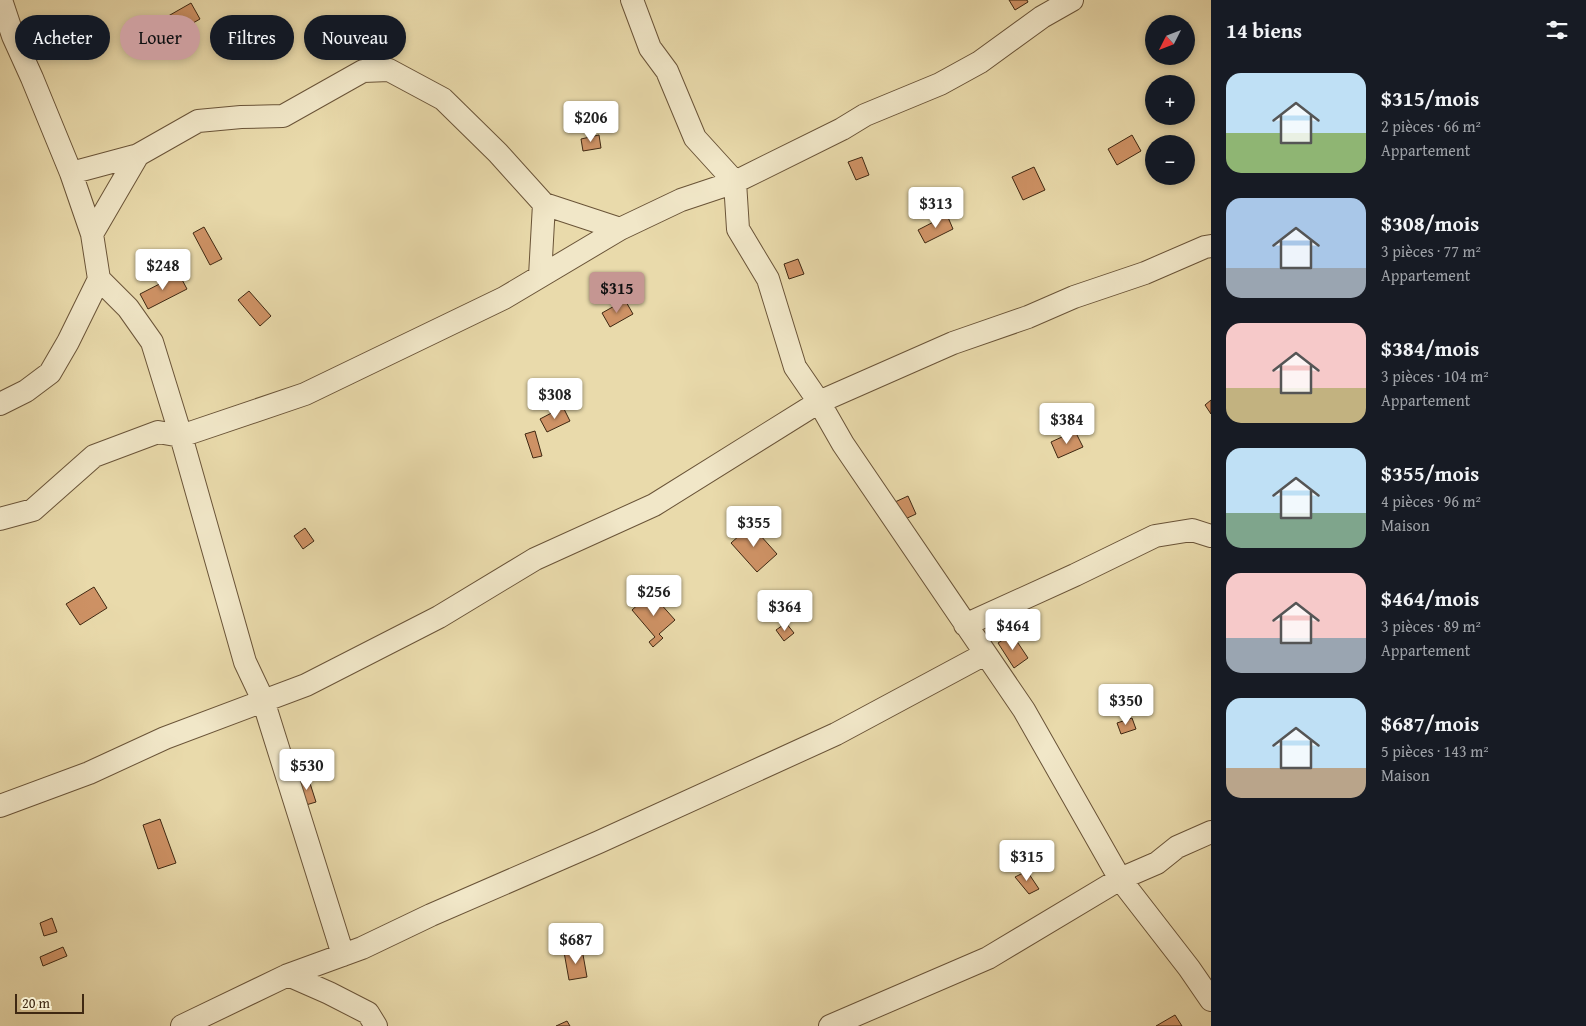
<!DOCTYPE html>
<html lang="fr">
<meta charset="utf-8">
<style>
:root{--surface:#171b24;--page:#20242c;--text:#f1f3f6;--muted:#9ea1a6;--accent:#c59692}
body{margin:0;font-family:"Gentium Book Plus",serif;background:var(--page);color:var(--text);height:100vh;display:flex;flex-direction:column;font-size:19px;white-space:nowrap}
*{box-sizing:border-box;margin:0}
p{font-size:16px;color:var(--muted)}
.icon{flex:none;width:28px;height:28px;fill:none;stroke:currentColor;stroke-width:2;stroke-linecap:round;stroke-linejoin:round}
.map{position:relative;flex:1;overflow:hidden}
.sheet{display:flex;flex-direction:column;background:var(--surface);width:375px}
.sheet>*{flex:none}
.hud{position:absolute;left:15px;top:15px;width:475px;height:45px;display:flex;gap:10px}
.needle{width:32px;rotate:228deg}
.fabs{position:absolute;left:1145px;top:15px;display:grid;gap:10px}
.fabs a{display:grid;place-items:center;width:50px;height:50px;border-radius:50%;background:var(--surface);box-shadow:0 2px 8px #0003;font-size:25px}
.scale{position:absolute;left:15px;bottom:12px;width:69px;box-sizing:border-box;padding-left:5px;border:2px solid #3f2812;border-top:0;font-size:14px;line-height:18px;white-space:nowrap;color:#3f2812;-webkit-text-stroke:4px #f1e7c8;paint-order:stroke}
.price{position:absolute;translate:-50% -42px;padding:0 11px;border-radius:5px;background:#fff;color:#222;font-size:16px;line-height:32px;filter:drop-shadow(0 1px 2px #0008)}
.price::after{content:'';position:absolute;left:50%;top:30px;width:15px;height:11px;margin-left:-8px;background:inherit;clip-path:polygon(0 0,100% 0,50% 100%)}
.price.current{background:var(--accent);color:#111}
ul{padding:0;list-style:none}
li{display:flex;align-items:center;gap:15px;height:125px;padding:0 15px}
li span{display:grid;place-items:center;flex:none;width:140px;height:100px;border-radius:15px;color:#555}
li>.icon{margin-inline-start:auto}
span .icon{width:60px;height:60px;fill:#fffc;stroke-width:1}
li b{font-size:21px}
h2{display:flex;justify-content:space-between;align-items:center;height:60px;padding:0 15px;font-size:21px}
.tag{padding:0 18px;border-radius:22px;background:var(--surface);box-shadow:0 2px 8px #0003;font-size:18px;line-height:45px}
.tag.current{background:var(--accent);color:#111}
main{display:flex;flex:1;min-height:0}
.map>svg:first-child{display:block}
.building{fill:#ce9265;stroke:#3f2812}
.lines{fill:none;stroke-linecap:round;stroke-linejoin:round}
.minor-casing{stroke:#6a5438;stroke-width:24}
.minor{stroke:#f1e7c8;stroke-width:22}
</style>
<main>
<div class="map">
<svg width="1211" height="1026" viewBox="0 0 1211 1026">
<rect width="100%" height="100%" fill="#e9daab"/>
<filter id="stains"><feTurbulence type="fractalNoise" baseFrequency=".004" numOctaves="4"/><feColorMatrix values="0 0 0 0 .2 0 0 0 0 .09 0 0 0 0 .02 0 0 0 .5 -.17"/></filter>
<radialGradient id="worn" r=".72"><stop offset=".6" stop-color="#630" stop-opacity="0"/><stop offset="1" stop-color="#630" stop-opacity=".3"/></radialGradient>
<!-- building -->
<path class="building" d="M1009,0H1027L1028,2L1015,10Z
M191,3L200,19L165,39L156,23Z
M599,135L601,148L583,151L581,139Z
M1132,135L1141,151L1117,165L1108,149Z
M862,157L869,175L856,180L848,162Z
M1034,167L1045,190L1023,200L1012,177Z
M947,215L953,229L925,243L918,230Z
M204,227L222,259L210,265L193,233Z
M798,259L804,274L789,279L784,264Z
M179,274L187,289L148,309L140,294Z
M249,291L271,316L260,326L238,300Z
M625,300L633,314L610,327L602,313Z
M1211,400V414L1205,405Z
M563,407L570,421L547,432L540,419Z
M535,431L542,456L533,458L525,434Z
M1075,431L1083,447L1058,458L1051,442Z
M908,496L916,514L903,520L895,502Z
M751,525L777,554L757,572L731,543Z
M305,528L314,541L303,549L294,536Z
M94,587L107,608L80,625L66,604Z
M651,593L675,620L659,634L663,638L653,647L649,642L655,637L632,610Z
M771,593L783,610L770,619L758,601Z
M786,623L794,633L784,641L776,630Z
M1012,634L1028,658L1014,668L998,643Z
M1132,718L1136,729L1121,734L1117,723Z
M308,777L316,802L306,805L298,780Z
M160,819L176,863L158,869L143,825Z
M1027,871L1039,889L1029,894L1015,877Z
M52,918L57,932L44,936L40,923Z
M63,947L67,956L43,966L40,957Z
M582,949L587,977L569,980L564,952Z
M1175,1015L1182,1026H1156Z
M567,1021L570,1026H556Z"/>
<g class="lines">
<defs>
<path id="minor" d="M1,0L13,36L32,78L71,173L92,234L99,279L128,308L152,342L181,436L245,662L263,700L343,955
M632,0L650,48L667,71L695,138L735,182L738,229L768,279L795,367L819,402L843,444L1024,710L1120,879L1189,968L1211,1000
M71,173L138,155L198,121L241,117L283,116L363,71L389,70L443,99L498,153L544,204L620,229
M92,234L138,155
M540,276L544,204
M0,404L26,391L50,373L68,342L99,279
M0,519L33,510L94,456L158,432L181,436L305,394L504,298L620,229L681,200L735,182L842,129L865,115L940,84L980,62L1042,17L1072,0
M965,625L1075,575L1155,536L1192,530L1211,536
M0,806L89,773L165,738L306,685L439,617L535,559L654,505L819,402L953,343L1028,317L1074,297L1145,273L1205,247L1211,246
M288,975L329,993L368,1013L376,1026
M182,1026L288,975L362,948L431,915L599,842L836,734L985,654
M830,1026L988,958L1120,879L1157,863L1177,847L1211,832"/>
</defs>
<!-- minor casing -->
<use href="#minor" class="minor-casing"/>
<!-- minor -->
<use href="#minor" class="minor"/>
</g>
<rect width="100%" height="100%" filter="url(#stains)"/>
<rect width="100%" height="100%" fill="url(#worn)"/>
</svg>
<div class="fabs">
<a><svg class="needle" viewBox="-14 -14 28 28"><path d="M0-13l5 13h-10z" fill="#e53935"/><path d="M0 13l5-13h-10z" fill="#9ea1a6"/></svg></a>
<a>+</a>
<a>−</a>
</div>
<div class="scale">20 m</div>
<b class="price" style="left:591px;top:143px">$206</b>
<b class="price" style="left:936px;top:229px">$313</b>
<b class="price" style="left:163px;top:291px">$248</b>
<b class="price current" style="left:617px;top:314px">$315</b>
<b class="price" style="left:555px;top:420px">$308</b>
<b class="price" style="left:1067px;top:445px">$384</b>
<b class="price" style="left:754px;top:548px">$355</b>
<b class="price" style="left:654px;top:617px">$256</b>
<b class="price" style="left:785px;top:632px">$364</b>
<b class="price" style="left:1013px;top:651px">$464</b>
<b class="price" style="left:1126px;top:726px">$350</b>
<b class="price" style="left:307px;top:791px">$530</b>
<b class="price" style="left:1027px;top:882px">$315</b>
<b class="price" style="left:576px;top:965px">$687</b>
<div class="hud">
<a class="tag">Acheter</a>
<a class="tag current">Louer</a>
<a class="tag">Filtres</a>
<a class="tag">Nouveau</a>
</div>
</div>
<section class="sheet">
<h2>14 biens<svg class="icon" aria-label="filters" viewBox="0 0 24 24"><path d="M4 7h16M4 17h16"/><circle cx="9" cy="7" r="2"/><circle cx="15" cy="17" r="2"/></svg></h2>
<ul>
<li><span style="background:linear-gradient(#bfe0f5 60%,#8fb573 0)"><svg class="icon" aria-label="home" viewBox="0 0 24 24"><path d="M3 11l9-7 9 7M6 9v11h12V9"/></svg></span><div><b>$315/mois</b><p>2 pièces · 66 m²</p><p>Appartement</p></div></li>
<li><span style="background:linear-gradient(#a9c7e8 70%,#9aa5b1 0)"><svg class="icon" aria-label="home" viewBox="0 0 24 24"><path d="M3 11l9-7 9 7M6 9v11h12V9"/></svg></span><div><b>$308/mois</b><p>3 pièces · 77 m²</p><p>Appartement</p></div></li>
<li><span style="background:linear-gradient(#f6c9c9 65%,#c2b280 0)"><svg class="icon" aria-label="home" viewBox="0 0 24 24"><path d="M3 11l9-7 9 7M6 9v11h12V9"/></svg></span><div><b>$384/mois</b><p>3 pièces · 104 m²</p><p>Appartement</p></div></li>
<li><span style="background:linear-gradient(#bfe0f5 65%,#7fa58c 0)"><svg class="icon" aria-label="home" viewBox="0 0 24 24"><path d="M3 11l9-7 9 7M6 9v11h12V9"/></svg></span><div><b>$355/mois</b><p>4 pièces · 96 m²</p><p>Maison</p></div></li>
<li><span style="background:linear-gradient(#f6c9c9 65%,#9aa5b1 0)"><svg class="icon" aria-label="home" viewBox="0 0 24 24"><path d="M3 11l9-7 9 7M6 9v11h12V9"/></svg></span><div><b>$464/mois</b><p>3 pièces · 89 m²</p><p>Appartement</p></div></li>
<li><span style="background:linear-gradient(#bfe0f5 70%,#b9a48a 0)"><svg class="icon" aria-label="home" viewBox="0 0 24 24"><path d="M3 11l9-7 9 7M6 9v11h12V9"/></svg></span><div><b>$687/mois</b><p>5 pièces · 143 m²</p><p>Maison</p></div></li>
</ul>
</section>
</main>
